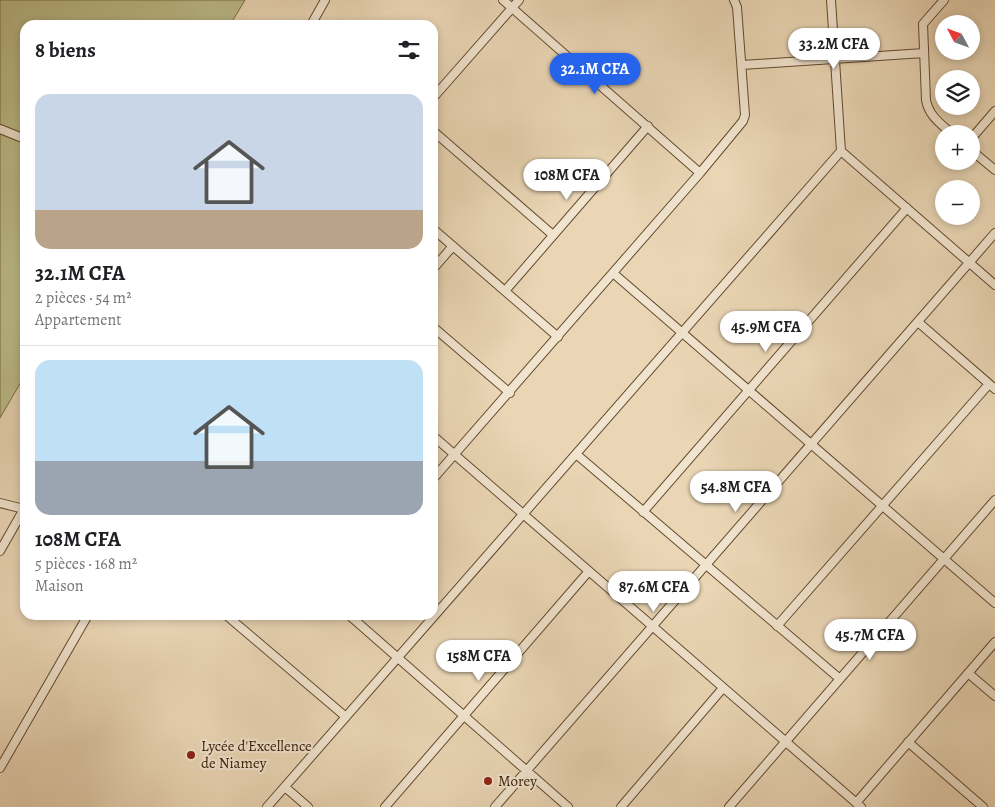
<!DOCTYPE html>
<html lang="fr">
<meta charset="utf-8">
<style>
:root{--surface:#fff;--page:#f6f6f6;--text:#202124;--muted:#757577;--line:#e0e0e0;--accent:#2563eb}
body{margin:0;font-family:Alegreya,serif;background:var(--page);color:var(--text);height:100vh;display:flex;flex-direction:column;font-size:19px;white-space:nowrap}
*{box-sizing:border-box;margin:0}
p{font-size:16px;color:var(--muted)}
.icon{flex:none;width:28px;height:28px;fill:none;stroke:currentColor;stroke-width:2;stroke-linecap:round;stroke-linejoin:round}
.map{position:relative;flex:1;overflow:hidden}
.details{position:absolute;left:20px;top:20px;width:418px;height:600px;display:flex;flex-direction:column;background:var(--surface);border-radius:15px;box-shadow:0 2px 8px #0003}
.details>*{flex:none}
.needle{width:32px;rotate:311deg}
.fabs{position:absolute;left:935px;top:15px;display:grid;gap:10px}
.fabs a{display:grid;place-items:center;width:45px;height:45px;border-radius:50%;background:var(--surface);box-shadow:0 2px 8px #0003;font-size:25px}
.price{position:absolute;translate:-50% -42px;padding:0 11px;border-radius:18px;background:#fff;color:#222;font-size:16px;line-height:32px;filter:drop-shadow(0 1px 2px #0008)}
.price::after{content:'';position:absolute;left:50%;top:30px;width:15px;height:11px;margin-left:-8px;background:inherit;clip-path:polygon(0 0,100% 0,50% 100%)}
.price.current{background:var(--accent);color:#fff}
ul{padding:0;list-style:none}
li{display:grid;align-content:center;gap:10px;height:265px;padding:0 15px}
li+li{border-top:1px solid var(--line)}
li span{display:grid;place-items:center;height:155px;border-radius:15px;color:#555}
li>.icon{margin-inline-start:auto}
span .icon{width:90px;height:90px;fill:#fffc;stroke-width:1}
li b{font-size:21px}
h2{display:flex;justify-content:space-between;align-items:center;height:60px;padding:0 15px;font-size:21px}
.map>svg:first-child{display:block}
.green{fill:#bcbc8a;stroke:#7a6c45}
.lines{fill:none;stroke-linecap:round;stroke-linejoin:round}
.minor-casing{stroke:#644a2d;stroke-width:10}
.minor{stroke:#f1e4cf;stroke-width:8}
.poi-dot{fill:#8f2418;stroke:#f1e4cf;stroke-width:2}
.labels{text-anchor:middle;stroke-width:4;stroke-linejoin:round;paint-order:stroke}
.poi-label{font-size:15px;fill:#371c00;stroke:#f1e4cf;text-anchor:start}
</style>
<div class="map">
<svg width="995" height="807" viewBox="0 0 995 807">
<rect width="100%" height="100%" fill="#ead6b5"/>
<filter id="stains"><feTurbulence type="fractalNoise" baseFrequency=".004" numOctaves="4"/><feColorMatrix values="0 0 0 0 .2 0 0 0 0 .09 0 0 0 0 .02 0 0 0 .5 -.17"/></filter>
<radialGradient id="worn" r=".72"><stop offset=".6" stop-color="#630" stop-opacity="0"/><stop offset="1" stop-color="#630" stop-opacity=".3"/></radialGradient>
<!-- green -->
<path class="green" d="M0,0H245L230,25H25V375L0,418Z"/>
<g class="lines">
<defs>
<path id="minor" d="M503,0L700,173
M831,0L841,151L995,285
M944,0L923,24L926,100C929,116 940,123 952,134
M311,25L325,0
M742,65L924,53
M432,99L519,0
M0,129L25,139
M432,130L553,235
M971,139L995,111
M971,150L995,170
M432,228L558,337
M432,270L453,246
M613,273L995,603
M505,291L648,126
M918,322L995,389
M432,326L510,393
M432,435L861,807
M576,454L840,679
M432,480L700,173L743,121L745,115L737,7L734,0
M0,503L24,509
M643,512L907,208
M0,551L25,507
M226,615L346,717
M349,615L568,807
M777,626L989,384
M968,673L995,696
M908,742L983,807
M0,768L88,615
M285,787L308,807
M856,803L995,642
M267,807L841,151
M385,807L589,571
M495,807L995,233
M621,807L723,688
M729,807L995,500"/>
</defs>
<!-- minor casing -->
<use href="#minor" class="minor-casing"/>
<!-- minor -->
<use href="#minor" class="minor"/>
</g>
<!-- markers -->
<g class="poi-dot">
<circle cx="191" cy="755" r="5"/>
<circle cx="488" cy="781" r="5"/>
</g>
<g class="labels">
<!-- poi labels -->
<g class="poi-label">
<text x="201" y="751">Lycée d'Excellence<tspan x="201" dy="17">de Niamey</tspan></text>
<text x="498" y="786">Morey</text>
</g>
</g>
<rect width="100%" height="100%" filter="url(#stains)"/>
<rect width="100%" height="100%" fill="url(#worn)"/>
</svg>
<div class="fabs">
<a><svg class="needle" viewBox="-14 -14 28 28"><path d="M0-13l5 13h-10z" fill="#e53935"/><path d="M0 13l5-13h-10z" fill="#757577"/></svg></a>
<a><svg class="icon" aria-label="layers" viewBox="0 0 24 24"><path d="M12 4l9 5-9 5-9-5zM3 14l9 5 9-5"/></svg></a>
<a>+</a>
<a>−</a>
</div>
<b class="price" style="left:834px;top:70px">33.2M CFA</b>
<b class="price current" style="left:595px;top:95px">32.1M CFA</b>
<b class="price" style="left:567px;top:201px">108M CFA</b>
<b class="price" style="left:766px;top:353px">45.9M CFA</b>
<b class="price" style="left:736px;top:513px">54.8M CFA</b>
<b class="price" style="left:654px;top:613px">87.6M CFA</b>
<b class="price" style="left:870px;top:661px">45.7M CFA</b>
<b class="price" style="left:479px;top:682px">158M CFA</b>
<section class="details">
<h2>8 biens<svg class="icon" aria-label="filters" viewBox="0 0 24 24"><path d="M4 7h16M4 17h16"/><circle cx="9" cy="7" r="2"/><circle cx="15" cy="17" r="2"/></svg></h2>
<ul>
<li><span style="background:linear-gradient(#c9d6e8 75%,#b9a48a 0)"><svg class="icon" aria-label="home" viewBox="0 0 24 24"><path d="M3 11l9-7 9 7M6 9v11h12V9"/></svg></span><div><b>32.1M CFA</b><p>2 pièces · 54 m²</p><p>Appartement</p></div></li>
<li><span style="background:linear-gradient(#bfe0f5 65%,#9aa5b1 0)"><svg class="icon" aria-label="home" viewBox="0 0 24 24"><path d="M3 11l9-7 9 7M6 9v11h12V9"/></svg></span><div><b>108M CFA</b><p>5 pièces · 168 m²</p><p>Maison</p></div></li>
</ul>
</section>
</div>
